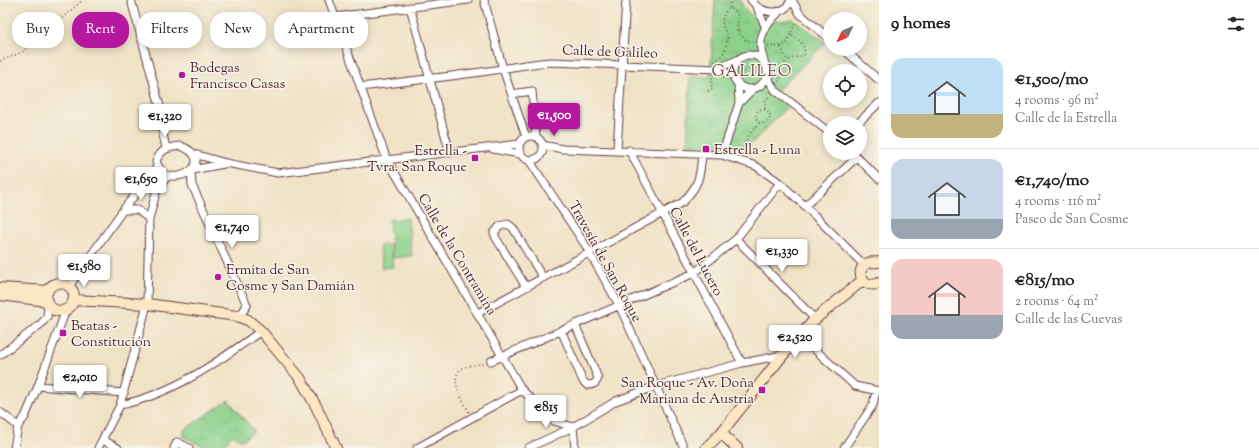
<!DOCTYPE html>
<meta charset="utf-8">
<style>
:root{--surface:#fff;--page:#f6f6f6;--text:#222;--muted:#767676;--line:#e0e0e0;--accent:#b5179e}
body{margin:0;font-family:"Sorts Mill Goudy",serif;background:var(--page);color:var(--text);height:100vh;display:flex;flex-direction:column;font-size:15px;white-space:nowrap}
*{box-sizing:border-box;margin:0}
p{font-size:13px;color:var(--muted)}
.icon{flex:none;width:22px;height:22px;fill:none;stroke:currentColor;stroke-width:2;stroke-linecap:round;stroke-linejoin:round}
.map{position:relative;flex:1;overflow:hidden}
.side{display:flex;flex-direction:column;background:var(--surface);width:380px}
.side>*{flex:none}
.top-card{position:absolute;left:12px;top:12px;width:380px;height:36px;display:flex;gap:8px}
.needle{width:26px;rotate:226deg}
.controls{position:absolute;left:823px;top:12px;display:grid;gap:8px}
.controls a{display:grid;place-items:center;width:44px;height:44px;border-radius:50%;background:var(--surface);box-shadow:0 2px 10px #0003;font-size:20px}
.price{position:absolute;translate:-50% -34px;padding:0 9px;border-radius:4px;background:#fff;color:#222;font-size:13px;line-height:26px;filter:drop-shadow(0 1px 2px #0008)}
.price::after{content:'';position:absolute;left:50%;top:24px;width:12px;height:9px;margin-left:-6px;background:inherit;clip-path:polygon(0 0,100% 0,50% 100%)}
.price.selected{background:var(--accent);color:#fff}
ul{padding:0;list-style:none}
li{display:flex;align-items:center;gap:12px;height:100px;padding:0 12px}
li+li{border-top:1px solid var(--line)}
li span{display:grid;place-items:center;flex:none;width:112px;height:80px;border-radius:12px;color:#555}
li>.icon{margin-inline-start:auto}
span .icon{width:48px;height:48px;fill:#fffc;stroke-width:1}
li b{font-size:17px}
h2{display:flex;justify-content:space-between;align-items:center;height:48px;padding:0 12px;font-size:17px}
.pill{padding:0 14px;border-radius:16px;background:var(--surface);box-shadow:0 2px 10px #0003;font-size:14px;line-height:36px}
.pill.selected{background:var(--accent);color:#fff}
main{display:flex;flex:1;min-height:0}
.map>svg:first-child{display:block}
.grass{fill:#8bd18b;stroke:#6a785b}
.park{fill:url(#park-crowns);stroke:#6a785b}
.lines{fill:none;stroke-linecap:round;stroke-linejoin:round}
.street-casing{stroke:#633c42;stroke-width:9}
.secondary-casing{stroke:#633c42;stroke-width:12}
.path{stroke:#633c42;stroke-width:1.5;stroke-dasharray:1 3;stroke-linecap:butt}
.street{stroke:#fff;stroke-width:7}
.secondary{stroke:#fce6c4;stroke-width:10}
.poi-dot{fill:#b5179e;stroke:#f7f3e8;stroke-width:1.5}
.labels{text-anchor:middle;stroke-width:3;stroke-linejoin:round;paint-order:stroke}
.street-label{font-size:14px;fill:#4a1f2b;stroke:#f7f3e8}
.poi-label{font-size:14px;fill:#4a1f2b;stroke:#f7f3e8;text-anchor:start}
.quarter-label{font-size:16px;letter-spacing:1px;fill:#7b4e5b;stroke:#f7f3e8}
</style>
<main>
<div class="map">
<svg width="879" height="448" viewBox="0 0 879 448">
<defs>
<pattern id="park-crowns" width="20" height="18" patternUnits="userSpaceOnUse"><rect width="20" height="18" fill="#8bd18b"/><path d="M2 6a3 3 0 1 1 6 0M12 15a3 3 0 1 1 6 0" fill="none" stroke="#79b378"/></pattern>
</defs>
<rect width="100%" height="100%" fill="#f7f3e8"/>
<filter id="ink" filterUnits="userSpaceOnUse"><feTurbulence type="fractalNoise" baseFrequency=".025" numOctaves="2"/><feDisplacementMap in="SourceGraphic" scale="8" xChannelSelector="R" yChannelSelector="G"/><feConvolveMatrix kernelMatrix="1 2 1 2 8 2 1 2 1" color-interpolation-filters="sRGB"/></filter>
<filter id="wash" filterUnits="userSpaceOnUse"><feTurbulence type="fractalNoise" baseFrequency=".012" numOctaves="4" result="noise"/><feDisplacementMap in="SourceGraphic" scale="16" xChannelSelector="R" yChannelSelector="G"/><feGaussianBlur stdDeviation="0.9" result="paint"/><feColorMatrix in="noise" values="0 0 0 0 0 0 0 0 0 0 0 0 0 0 0 0 0 1.4 0 .05"/><feComposite in="paint" operator="in"/></filter>
<g filter="url(#wash)">
<rect width="100%" height="100%" fill="#f0e2c5"/>
<!-- grass -->
<path class="grass" d="M408,218L412,256L393,258L389,220Z
M390,244L393,267L382,268L379,246Z"/>
<!-- park -->
<path class="park" d="M715,0H740C747,22 773,23 793,19L826,43L772,95L787,107L744,151L723,146L687,145L690,77H710Z
M228,400L254,431L243,440L232,435L222,448H208L184,437V430Z"/>
</g>
<g filter="url(#ink)">
<g class="lines">
<defs>
<path id="street" d="M131,0L161,110L162,130L166,148
M329,0L387,160L395,173L522,390L554,421L573,427
M484,0L503,69L526,137
M751,0C761,14 784,18 791,0
M792,0L800,14L830,39
M410,7L450,153
M757,7L765,26
M335,17L468,0
M843,49L879,80
M733 72a17 17 0 1 1 34 0a17 17 0 1 1-34 0Z
M764,61C756,40 763,28 778,13
M717,69L739,59
M768,72L770,82L775,90L830,133
M360,87C403,82 445,77 488,71C510,68 530,63 552,62L717,69L734,76
M512,94L532,91L536,137
M739,103L753,89
M858,123L879,103
M519 148a12 12 0 1 1 24 0a12 12 0 1 1-24 0Z
M542,145L563,149L722,155L756,166L780,183L805,206L864,265
M181,146C214,159 185,184 163,174L156,162C160,149 169,147 181,146Z
M493,149L520,154
M617,150L626,0
M629,150L742,363
M853,153L879,179
M194,154L226,163L278,173L519,144
M722,155L739,103L738,83
M529,160L584,243L619,305L684,448
M192,170L224,164
M191,171L192,185L247,305L242,313L237,316
M805,206L857,157
M123,210H138L149,219
M736,239L815,319
M69,286L123,210L157,167
M526,287L496,238L494,233L500,226L508,224L513,228L543,278
M478,313L683,202C699,185 700,177 702,155
M561,330L583,381L587,385C593,385 596,384 598,378L575,324
M801,337L855,386L879,391
M0,355L41,324L47,317L48,304
M491,361L694,273L736,239L780,183
M38,386L124,393
M120,405C173,394 218,362 261,331
M0,412L18,426
M573,427L575,448
M103,440L118,448
M14,448L18,426L25,417L38,386L66,310
M98,448L120,405L144,316L147,304L149,219L157,189L168,176
M174,448L177,442L189,448
M417,448L522,390
M528,448L573,427L616,401L656,386L742,363L783,355
M844,448L873,405L876,391"/>
<path id="secondary" d="M879,262C875,263 870,261 866,264C853,272 866,290 879,283
M46 297a14 14 0 1 1 28 0a14 14 0 1 1-28 0Z
M0,288L48,291
M0,295L47,301
M74,300L147,304L237,316L248,320L261,331L300,378L316,406L336,448
M721,433L737,448
M706,448L721,433L783,355L815,319L863,280"/>
</defs>
<!-- street casing -->
<use href="#street" class="street-casing"/>
<!-- secondary casing -->
<use href="#secondary" class="secondary-casing"/>
<!-- path -->
<path class="path" d="M730,8V0
M768,46L779,47L786,44L796,21
M781,47L787,60L804,55C806,44 799,39 790,35
M0,61L22,52L83,0
M715,62L725,51L728,35C720,26 720,15 730,8C742,13 736,21 738,32L746,40L753,42
M779,82L781,69L787,60
M708,91L713,88L711,85L713,75
M765,109V101L770,95
M756 116a7 7 0 1 1 14 0a7 7 0 1 1-14 0Z
M739,154L750,134L760,122
M469,412C463,401 446,375 465,367C470,365 478,365 484,363"/>
<!-- street -->
<use href="#street" class="street"/>
<!-- secondary -->
<use href="#secondary" class="secondary"/>
</g>
</g>
<!-- markers -->
<g class="poi-dot">
<circle cx="182" cy="75" r="4"/>
<rect x="702" y="145" width="8" height="8" rx="2"/>
<rect x="471" y="154" width="8" height="8" rx="2"/>
<circle cx="218" cy="277" r="4"/>
<rect x="59" y="329" width="8" height="8" rx="2"/>
<rect x="758" y="386" width="8" height="8" rx="2"/>
</g>
<g class="labels">
<!-- street labels -->
<g class="street-label">
<text transform="translate(610 51) rotate(2)" y="5">Calle de Galileo</text>
<text transform="translate(697 251) rotate(62)" y="5">Calle del Lucero</text>
<text transform="translate(458 254) rotate(59)" y="5">Calle de la Contramina</text>
<text transform="translate(606 261) rotate(61)" y="5">Travesía de San Roque</text>
</g>
<!-- poi labels -->
<g class="poi-label">
<text x="190" y="72">Bodegas<tspan x="190" dy="16">Francisco Casas</tspan></text>
<text x="714" y="154">Estrella - Luna</text>
<text x="467" y="155" text-anchor="end">Estrella -<tspan x="467" dy="16">Tvra. San Roque</tspan></text>
<text x="226" y="274">Ermita de San<tspan x="226" dy="16">Cosme y San Damián</tspan></text>
<text x="71" y="330">Beatas -<tspan x="71" dy="16">Constitución</tspan></text>
<text x="754" y="387" text-anchor="end">San Roque - Av. Doña<tspan x="754" dy="16">Mariana de Austria</tspan></text>
</g>
<!-- quarter labels -->
<g class="quarter-label">
<text x="752" y="76">GALILEO</text>
</g>
</g>
</svg>
<div class="controls">
<a><svg class="needle" viewBox="-14 -14 28 28"><path d="M0-13l5 13h-10z" fill="#e53935"/><path d="M0 13l5-13h-10z" fill="#767676"/></svg></a>
<a><svg class="icon" aria-label="locate" viewBox="0 0 24 24"><circle cx="12" cy="12" r="6"/><path d="M12 2v4M12 18v4M2 12h4M18 12h4"/></svg></a>
<a><svg class="icon" aria-label="layers" viewBox="0 0 24 24"><path d="M12 4l9 5-9 5-9-5zM3 14l9 5 9-5"/></svg></a>
</div>
<b class="price selected" style="left:554px;top:137px">€1,500</b>
<b class="price" style="left:165px;top:138px">€1,320</b>
<b class="price" style="left:141px;top:201px">€1,650</b>
<b class="price" style="left:232px;top:249px">€1,740</b>
<b class="price" style="left:782px;top:273px">€1,330</b>
<b class="price" style="left:84px;top:288px">€1,580</b>
<b class="price" style="left:795px;top:359px">€2,520</b>
<b class="price" style="left:80px;top:399px">€2,010</b>
<b class="price" style="left:546px;top:429px">€815</b>
<div class="top-card">
<a class="pill">Buy</a>
<a class="pill selected">Rent</a>
<a class="pill">Filters</a>
<a class="pill">New</a>
<a class="pill">Apartment</a>
</div>
</div>
<section class="side">
<h2>9 homes<svg class="icon" aria-label="filters" viewBox="0 0 24 24"><path d="M4 7h16M4 17h16"/><circle cx="9" cy="7" r="2"/><circle cx="15" cy="17" r="2"/></svg></h2>
<ul>
<li><span style="background:linear-gradient(#bfe0f5 70%,#c2b280 0)"><svg class="icon" aria-label="home" viewBox="0 0 24 24"><path d="M3 11l9-7 9 7M6 9v11h12V9"/></svg></span><div><b>€1,500/mo</b><p>4 rooms · 96 m²</p><p>Calle de la Estrella</p></div></li>
<li><span style="background:linear-gradient(#c9d6e8 75%,#9aa5b1 0)"><svg class="icon" aria-label="home" viewBox="0 0 24 24"><path d="M3 11l9-7 9 7M6 9v11h12V9"/></svg></span><div><b>€1,740/mo</b><p>4 rooms · 116 m²</p><p>Paseo de San Cosme</p></div></li>
<li><span style="background:linear-gradient(#f6c9c9 70%,#9aa5b1 0)"><svg class="icon" aria-label="home" viewBox="0 0 24 24"><path d="M3 11l9-7 9 7M6 9v11h12V9"/></svg></span><div><b>€815/mo</b><p>2 rooms · 64 m²</p><p>Calle de las Cuevas</p></div></li>
</ul>
</section>
</main>
